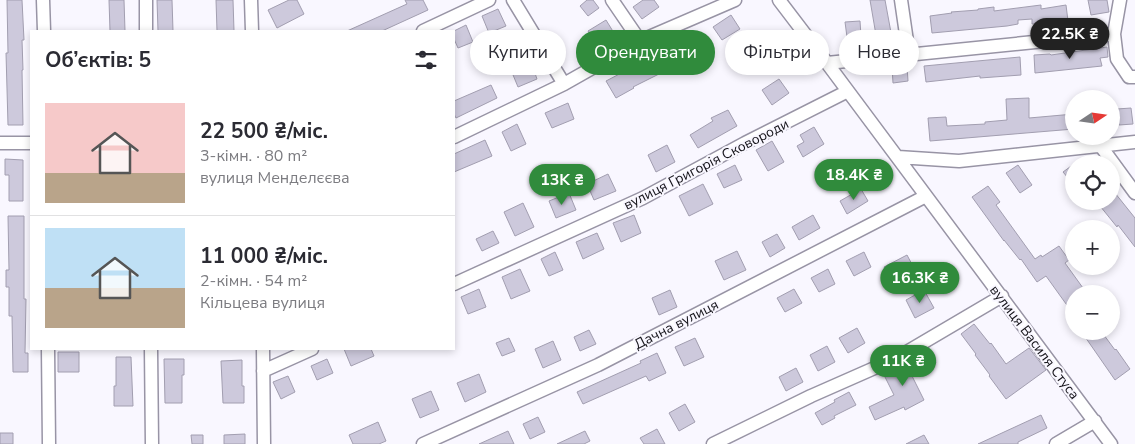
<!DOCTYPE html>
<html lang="uk">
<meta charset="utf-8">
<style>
:root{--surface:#fff;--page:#f7f7f7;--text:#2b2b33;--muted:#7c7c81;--line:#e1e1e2;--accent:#308b3c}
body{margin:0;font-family:"Nunito Sans",sans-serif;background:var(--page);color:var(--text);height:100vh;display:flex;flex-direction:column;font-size:19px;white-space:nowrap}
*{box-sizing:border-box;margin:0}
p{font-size:16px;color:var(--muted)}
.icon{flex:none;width:28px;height:28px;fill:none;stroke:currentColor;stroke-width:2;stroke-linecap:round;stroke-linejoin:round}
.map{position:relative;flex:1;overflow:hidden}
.panel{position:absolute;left:30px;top:30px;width:425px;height:320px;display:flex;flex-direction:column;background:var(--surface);border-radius:0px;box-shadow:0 2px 8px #0003}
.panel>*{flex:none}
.banner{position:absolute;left:470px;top:30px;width:475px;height:45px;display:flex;gap:10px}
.needle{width:32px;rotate:77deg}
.buttons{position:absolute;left:1065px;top:90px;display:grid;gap:10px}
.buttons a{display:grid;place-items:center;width:55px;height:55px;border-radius:50%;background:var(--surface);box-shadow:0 2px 8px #0003;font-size:25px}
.price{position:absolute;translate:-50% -42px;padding:0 11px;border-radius:18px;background:var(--accent);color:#fff;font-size:16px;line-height:32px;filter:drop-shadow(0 1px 2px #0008)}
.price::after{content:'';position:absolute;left:50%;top:30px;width:15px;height:11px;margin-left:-8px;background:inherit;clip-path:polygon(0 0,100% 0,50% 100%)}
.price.on{background:#222;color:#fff}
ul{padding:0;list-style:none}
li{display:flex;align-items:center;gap:15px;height:125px;padding:0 15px}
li+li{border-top:1px solid var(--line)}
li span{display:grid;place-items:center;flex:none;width:140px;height:100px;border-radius:0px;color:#555}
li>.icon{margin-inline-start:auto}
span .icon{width:60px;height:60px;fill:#fffc;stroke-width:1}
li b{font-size:21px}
h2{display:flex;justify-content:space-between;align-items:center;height:60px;padding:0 15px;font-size:21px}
.pill{padding:0 18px;border-radius:22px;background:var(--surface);box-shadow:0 2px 8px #0003;font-size:18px;line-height:45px}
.pill.on{background:var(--accent);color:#fff}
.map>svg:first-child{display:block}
.building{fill:#cdc9dc;stroke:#a29eb0}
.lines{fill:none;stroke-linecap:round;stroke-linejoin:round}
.minor-casing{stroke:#9894a5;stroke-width:15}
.minor{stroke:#fff;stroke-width:12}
.labels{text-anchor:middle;stroke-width:4;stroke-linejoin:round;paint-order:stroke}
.street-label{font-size:14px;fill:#131218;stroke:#f9f7ff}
</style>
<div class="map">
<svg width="1135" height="444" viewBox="0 0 1135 444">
<rect width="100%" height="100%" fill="#f9f7ff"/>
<!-- building -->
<path class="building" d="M7,0H22L24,40H22L23,70H22L23,125H8L6,53H8Z
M109,0H124L125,31H110Z
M157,0H172L173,31H158Z
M216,0H233L234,31H217Z
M289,0H297L304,14L277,28L268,10Z
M405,0H423L428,10L382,31H347L407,4Z
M587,0H593L599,8L588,16L580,6Z
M643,0H654L659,7L642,19L633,7Z
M870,0H885L892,38L877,41Z
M1088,0H1107L1109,12L1091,15Z
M1041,5V9L1066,5L1068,21L1032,24V19L1018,20V24L1007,26L932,33L930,16L952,13L951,12L978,10V9L994,7V11Z
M498,9L506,26L489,33L482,16Z
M731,15L740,29L722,40L713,27Z
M606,20L614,33L596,45L588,31Z
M860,21L861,36L847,37L845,22Z
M466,25L473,42L458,48L454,39V31Z
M691,38L699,53L678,62L671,47Z
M1107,47L1108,57L1100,58L1102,66L1035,73L1034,55L1050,54L1051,55Z
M654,56L663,72L633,87L634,88L616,98L606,81Z
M1020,57L1021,75L980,78V76L926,82L924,66Z
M531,62L537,79L518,87L511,70Z
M907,66L908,81L893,83L892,67Z
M779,79L789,93L772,105L762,90Z
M491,85L497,98L456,118L454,114V101Z
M1029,98V118L1074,114V129L930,141L928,118L946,117L947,126L985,124V122L1007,120L1006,99Z
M568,103L574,119L552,128L545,113Z
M1131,108L1133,124L1119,125L1117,109Z
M728,110L737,126L698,148L690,135L713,121L711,118Z
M517,124L526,144L511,151L502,132Z
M814,127L824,144L803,157L797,146L804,142L800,135Z
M485,140L492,156L454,172V154Z
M772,141L784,162L768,171L756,150Z
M667,145L675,162L656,172L648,155Z
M5,159L23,160V201H9V175H5Z
M1074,164V185L1063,172Z
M735,165L742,180L724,188L717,174Z
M1018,165L1032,185L1020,193L1006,173Z
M608,174L616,191L594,200L587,184Z
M703,184L713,204L689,216L679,196Z
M988,186L1000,202L996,205L1035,259L1041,255L1042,257L1059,246L1069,260L1065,263L1083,288L1074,294V315L1046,276L1037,282L1021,259L1020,260L1004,240V241L972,197Z
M1111,188L1135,218V247L1118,225L1117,227L1096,201H1111Z
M861,189L868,201L847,214L840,201Z
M569,193L576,210L556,218L549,201Z
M523,203L534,227L515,236L504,212Z
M634,215L641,233L621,242L613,223Z
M813,215L820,228L799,240L792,227Z
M8,216H24V299H26L25,353H28V372H13L12,316H9V287H6V270H9Z
M493,231L499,243L482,251L476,239Z
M597,233L604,249L583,259L576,242Z
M777,234L785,248L770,257L762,242Z
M737,251L746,270L724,280L715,261Z
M555,252L563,270L549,276L541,259Z
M864,252L871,267L854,276L846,261Z
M907,255L915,270L892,282L884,267Z
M520,269L530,291L511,299L502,277Z
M828,269L835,284L819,292L811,278Z
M479,289L486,307L468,314L461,297Z
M794,289L802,303L785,312L777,298Z
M670,290L677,307L659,315L652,298Z
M924,290L934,308L915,318L906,300Z
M974,324L990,344L991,343L1006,364L1029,348L1046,370L1006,399L989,376L990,375L975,355L976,354L961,334Z
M857,328L865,343L848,353L839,338Z
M589,330L596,344L580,351L574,337Z
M1081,331H1101L1115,350L1116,349L1130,369L1115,380Z
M509,338L515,351L502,356L496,343Z
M695,338L704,357L684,366L675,347Z
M553,341L561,360L543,368L535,349Z
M827,346L835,362L818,371L810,355Z
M344,349H371L374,356L351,366Z
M928,350L936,363L912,376L924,400L905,410L904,407L875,420L869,407L894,395L884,375L913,361L912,359Z
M58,352H79V372H58Z
M657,353L666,373L649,381L646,376L583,404L577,392L641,363L640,361Z
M116,357H131L133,406H114V386H116Z
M164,359H184V375H182V403H165Z
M327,359L333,373L317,380L311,366Z
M242,360V386H244V403H223L221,361Z
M796,368L803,382L786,391L779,377Z
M479,374L486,392L465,402L457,383Z
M288,376L295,392L281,399L273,382Z
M431,391L439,410L420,418L412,399Z
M849,392L856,405L834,416L835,418L822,425L815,413L835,402L834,400Z
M685,404L695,422L679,431L669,413Z
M1041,415L1047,428L1018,442V444H978Z
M538,417L545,432L530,439L523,424Z
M378,422L386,441L379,444H353L349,435Z
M657,429L665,444H644L640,438Z
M508,431L514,444H479Z
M585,431L590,441L584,444H557Z
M0,433H13V444H0Z
M245,434V444H224V435Z
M191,435H203V444H192Z
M924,435L929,444H906Z"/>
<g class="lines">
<defs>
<path id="minor" d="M43,0L44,31
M146,0V31
M251,0L252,31
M513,0L564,84
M612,0L640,41
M779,0L827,63L1111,444
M901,0L909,55
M1120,0L1114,34L1117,59L1129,77H1135
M423,31L489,0
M827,63L1114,34
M454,137L564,84L640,41L735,0
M0,143H31
M1100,145L1135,193
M898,157L959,161L1135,142
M454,284L643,198L745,143L848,91
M48,349L49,444
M151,349L152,444
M263,349L264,444
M263,371L312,349
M423,444L598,365L926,196
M713,444L811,396L895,359L1002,296
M1056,444L1095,421"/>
</defs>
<!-- minor casing -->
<use href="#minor" class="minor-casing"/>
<!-- minor -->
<use href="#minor" class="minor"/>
</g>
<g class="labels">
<!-- street labels -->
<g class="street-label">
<text transform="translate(706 164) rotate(-27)" y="5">вулиця Григорія Сковороди</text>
<text transform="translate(676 324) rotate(-27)" y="5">Дачна вулиця</text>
<text transform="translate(1035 342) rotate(53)" y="5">вулиця Василя Стуса</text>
</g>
</g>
</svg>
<div class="buttons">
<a><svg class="needle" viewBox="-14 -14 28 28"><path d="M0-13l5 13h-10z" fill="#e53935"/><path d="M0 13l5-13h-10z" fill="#7c7c81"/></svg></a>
<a><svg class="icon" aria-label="locate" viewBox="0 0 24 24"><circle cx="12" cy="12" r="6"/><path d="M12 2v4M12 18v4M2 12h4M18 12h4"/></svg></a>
<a>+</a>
<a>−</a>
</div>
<b class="price on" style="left:1070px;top:60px">22.5K ₴</b>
<b class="price" style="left:854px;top:201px">18.4K ₴</b>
<b class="price" style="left:562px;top:206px">13K ₴</b>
<b class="price" style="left:920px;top:304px">16.3K ₴</b>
<b class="price" style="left:903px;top:387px">11K ₴</b>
<div class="banner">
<a class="pill">Купити</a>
<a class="pill on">Орендувати</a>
<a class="pill">Фільтри</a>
<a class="pill">Нове</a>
</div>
<section class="panel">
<h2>Об’єктів: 5<svg class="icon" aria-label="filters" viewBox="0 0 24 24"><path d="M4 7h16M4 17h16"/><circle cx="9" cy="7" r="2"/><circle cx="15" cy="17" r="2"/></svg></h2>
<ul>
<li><span style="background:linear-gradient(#f6c9c9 70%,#b9a48a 0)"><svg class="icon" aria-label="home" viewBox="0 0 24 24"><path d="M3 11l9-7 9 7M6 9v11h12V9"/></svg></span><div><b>22 500 ₴/міс.</b><p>3-кімн. · 80 m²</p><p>вулиця Менделєєва</p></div></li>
<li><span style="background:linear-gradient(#bfe0f5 60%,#b9a48a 0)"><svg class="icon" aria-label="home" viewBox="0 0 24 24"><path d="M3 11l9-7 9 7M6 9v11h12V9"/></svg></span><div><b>11 000 ₴/міс.</b><p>2-кімн. · 54 m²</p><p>Кільцева вулиця</p></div></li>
</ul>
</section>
</div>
